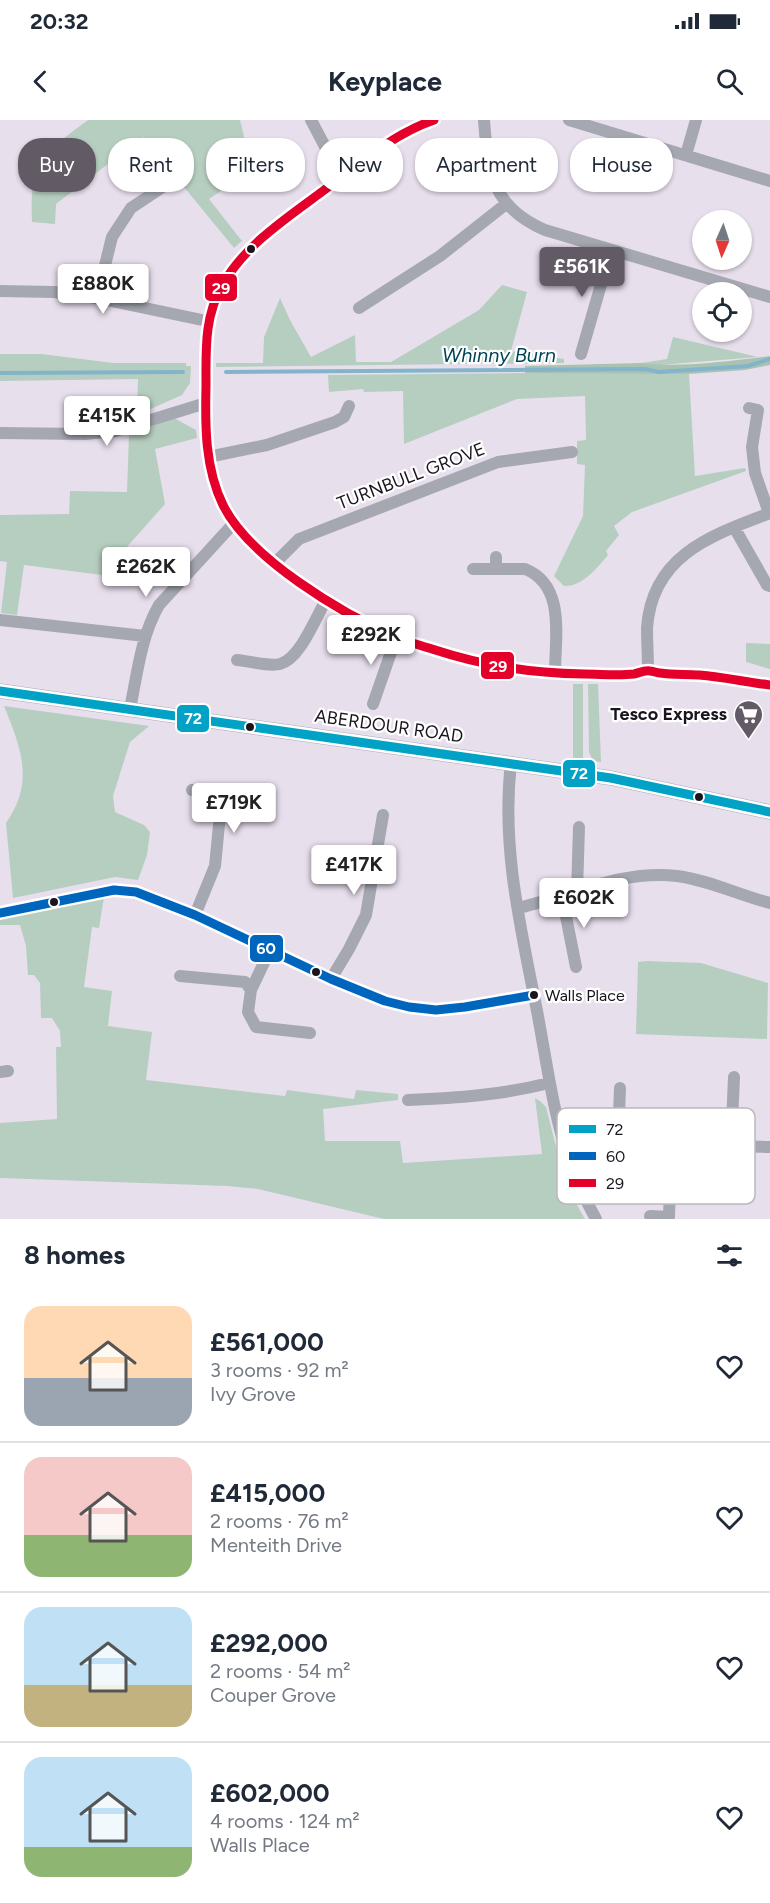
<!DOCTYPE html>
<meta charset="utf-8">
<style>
:root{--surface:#fff;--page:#f6f6f7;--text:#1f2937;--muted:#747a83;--line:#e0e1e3;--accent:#625b66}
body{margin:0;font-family:Figtree,sans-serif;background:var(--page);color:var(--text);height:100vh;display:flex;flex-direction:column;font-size:22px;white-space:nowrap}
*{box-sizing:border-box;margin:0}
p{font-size:20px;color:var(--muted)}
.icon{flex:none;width:33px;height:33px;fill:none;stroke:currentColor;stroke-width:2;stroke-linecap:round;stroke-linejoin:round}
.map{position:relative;height:1099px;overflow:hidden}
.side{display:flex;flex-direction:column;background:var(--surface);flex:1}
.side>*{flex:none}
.guide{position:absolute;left:18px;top:18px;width:735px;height:54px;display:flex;gap:12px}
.needle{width:39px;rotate:183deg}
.tools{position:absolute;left:692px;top:90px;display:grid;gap:12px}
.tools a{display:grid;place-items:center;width:60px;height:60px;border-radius:50%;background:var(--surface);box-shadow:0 2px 4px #0004;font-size:30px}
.price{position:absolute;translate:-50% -51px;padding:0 14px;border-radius:6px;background:#fff;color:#222;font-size:20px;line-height:39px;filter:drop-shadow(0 2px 3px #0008)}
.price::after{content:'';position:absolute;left:50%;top:36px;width:18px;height:14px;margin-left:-9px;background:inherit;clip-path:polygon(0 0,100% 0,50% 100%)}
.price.selected{background:var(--accent);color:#fff}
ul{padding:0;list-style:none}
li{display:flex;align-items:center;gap:18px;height:150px;padding:0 24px}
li+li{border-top:2px solid var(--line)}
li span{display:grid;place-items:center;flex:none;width:168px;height:120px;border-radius:18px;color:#555}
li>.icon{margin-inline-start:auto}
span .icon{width:72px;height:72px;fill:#fffc;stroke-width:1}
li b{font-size:26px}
h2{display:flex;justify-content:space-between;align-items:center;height:72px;padding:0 24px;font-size:26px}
.chip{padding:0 21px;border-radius:24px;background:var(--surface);box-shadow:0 2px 4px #0004;font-size:21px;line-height:54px}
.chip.selected{background:var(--accent);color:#fff}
.status{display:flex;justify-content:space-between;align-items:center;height:42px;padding:0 30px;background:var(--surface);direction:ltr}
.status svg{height:16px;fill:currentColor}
header{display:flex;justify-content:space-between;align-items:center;height:78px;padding:0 24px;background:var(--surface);font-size:27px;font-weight:700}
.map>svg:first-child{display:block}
.green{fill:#b6cec0}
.forest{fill:#a9c3b3}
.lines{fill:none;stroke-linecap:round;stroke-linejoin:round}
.stream{stroke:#83b4c9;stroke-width:4}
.minor{stroke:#a6a8b1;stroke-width:12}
.major{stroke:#a7a9b4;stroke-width:15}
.bus-1-casing{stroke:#fff;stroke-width:14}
.bus-2-casing{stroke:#fff;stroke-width:14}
.bus-3-casing{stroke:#fff;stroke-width:14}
.bus-1{stroke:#01a2c5;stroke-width:9}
.bus-2{stroke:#0065bd;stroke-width:9}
.bus-3{stroke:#e4002b;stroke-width:9}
.bus-dot{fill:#1a141d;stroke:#fff;stroke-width:2}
.labels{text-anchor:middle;stroke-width:4.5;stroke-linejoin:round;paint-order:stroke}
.bus-label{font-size:16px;fill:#1a141d;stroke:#fff;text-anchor:start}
.street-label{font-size:18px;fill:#1a141d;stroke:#fff}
.poi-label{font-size:18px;font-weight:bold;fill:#1a141d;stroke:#fff;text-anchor:end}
.water-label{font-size:20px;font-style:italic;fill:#004557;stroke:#fff}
.key{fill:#fff;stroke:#bab8bb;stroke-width:1.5}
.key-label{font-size:16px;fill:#1a141d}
.line-badge{stroke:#fff;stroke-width:2}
.badge-label{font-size:16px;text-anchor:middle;font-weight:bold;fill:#fff}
</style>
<div class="status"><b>20:32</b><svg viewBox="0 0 49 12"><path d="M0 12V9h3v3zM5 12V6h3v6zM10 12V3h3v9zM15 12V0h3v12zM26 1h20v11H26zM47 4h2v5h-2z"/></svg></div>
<header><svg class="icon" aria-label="back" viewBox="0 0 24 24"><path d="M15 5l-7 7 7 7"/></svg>Keyplace<svg class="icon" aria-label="search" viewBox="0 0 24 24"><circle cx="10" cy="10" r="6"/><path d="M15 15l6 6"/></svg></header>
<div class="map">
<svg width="770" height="1099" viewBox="0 0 770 1099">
<rect width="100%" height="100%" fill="#e8dfed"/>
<!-- green -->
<path class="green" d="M88,0H240L252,50L209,79L242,121L234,128L143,17L56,84L55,104L32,102C31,81 31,58 42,39C47,29 78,8 88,0Z
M502,165L527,172L511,231L564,239V243L216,247V243H263L264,217L280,178L290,200L311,237L355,215L356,242H391L479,190Z
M673,217L758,237L659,245L641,243L667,239Z
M0,234H41L114,243H186V246H191L190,263L182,275L137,295L138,259L0,261Z
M637,252L689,254L695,356L745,348L746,351L632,392L614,406L619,415L606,431L608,435C597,448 582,467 564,466L554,456L583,396L585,345L577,344V321L586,320L585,276L517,279L404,324L403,271L364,272L363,269L329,272L328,255Z
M174,298L196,310L197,318L155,329L165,384L102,455L24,445L17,495L1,493L7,442L0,441V395L69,394L70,371L127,372L129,314Z
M746,523L770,524V549L746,542Z
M573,564H583V640L573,638Z
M588,564H598L601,642L593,641L589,632Z
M4,586L149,606L130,622L113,676L115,692L144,705L150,712L147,735L138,760L115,757L13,778L6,703C35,662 21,628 4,586Z
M104,777L99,808L92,807L84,867L112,871L108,906L152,912L146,960L285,976L287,970L354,979L356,970L398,974V980L323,989L325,1021H400L403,1043L542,1034L535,978L540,981L546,987C556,1026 564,1064 585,1099H384L258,1069L227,1066L0,1058V1003L57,999L56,927H61L60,911L52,898H41L40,863L34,855H28L26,826L20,805H0V798Z
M647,841L701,843L768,863L767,919L636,914L638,842Z"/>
<!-- forest -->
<path class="forest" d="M770,236V245L745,250L689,254L525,253V246L641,243C683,248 728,241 770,236Z"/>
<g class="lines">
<!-- stream -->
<path class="stream" d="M226,252L645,249L659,252L748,246L770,239
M0,253L183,252"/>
<!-- minor -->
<path class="minor" d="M311,0L341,57
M434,0C393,14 357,45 323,71C288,97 245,125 223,164C204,196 206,230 206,266C205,306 205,348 223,385C249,438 342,494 396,517C407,522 420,525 432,529C484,546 530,553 584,554C600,554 618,556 634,554C639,553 644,550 650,551C653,551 657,553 660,553C673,555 686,554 699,555C723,557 746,562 770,565
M484,0C488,53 492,87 545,110L770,177
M569,0L770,61
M686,35L696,0
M0,171L54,172L97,178L207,201
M97,178L112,117L131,88L170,62
M359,188L440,136L506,84
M581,234L611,130
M749,288L758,290L752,327L755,353L769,393
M0,313L85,314L115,311L206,283
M208,337L267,325L335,302L344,297L349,286
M734,407L767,465L770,466
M496,437V449
M275,443L299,419L498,342L572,332
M473,449H525C566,465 555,518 555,553
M0,500L145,516
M237,540C250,541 268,547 280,544C300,539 316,497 326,480
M648,550C648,536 647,522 647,508C652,435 712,415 770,393
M373,584L396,518
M130,589C137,555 141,516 159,485L234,403
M511,643C501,727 521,809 537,891C547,943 553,995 571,1046C577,1065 587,1082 596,1099
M192,670L222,674L215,746L195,795
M577,771L579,707
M562,776L576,847
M518,788C570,776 622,749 677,756C709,760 738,775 770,783
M0,793L114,770L136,772L195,795L331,859L385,881L409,887L436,890L465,887L534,875
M180,856L245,862L251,870L248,892L256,907L310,913
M331,859L349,829L366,795L383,695
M251,870L270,830
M0,952L8,951
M408,980C456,978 502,975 549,963
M731,1026L734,957
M617,1046L620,968
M578,1065C644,1031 696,1024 770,1027
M650,1096L669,1097L671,1031"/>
<!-- major -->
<path class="major" d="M0,571L611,658L770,692"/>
<defs>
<path id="bus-1" d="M0,571L611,658L770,692"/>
<path id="bus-2" d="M0,793L114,770L136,772L195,795L331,859L385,881L409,887L436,890L465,887L534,875"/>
<path id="bus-3" d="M434,0C393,14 357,45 323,71C288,97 245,125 223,164C204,196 206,230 206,266C205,306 205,348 223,385C249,438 342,494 396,517C407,522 420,525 432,529C484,546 530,553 584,554C600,554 618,556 634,554C639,553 644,550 650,551C653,551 657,553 660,553C673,555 686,554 699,555C723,557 746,562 770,565"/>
</defs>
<!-- bus-1 casing -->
<use href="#bus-1" class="bus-1-casing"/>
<!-- bus-2 casing -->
<use href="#bus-2" class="bus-2-casing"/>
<!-- bus-3 casing -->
<use href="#bus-3" class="bus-3-casing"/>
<!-- bus-1 -->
<use href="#bus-1" class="bus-1"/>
<!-- bus-2 -->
<use href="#bus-2" class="bus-2"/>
<!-- bus-3 -->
<use href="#bus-3" class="bus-3"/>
</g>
<!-- icons -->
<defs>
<symbol id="supermarket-pin" viewBox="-11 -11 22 30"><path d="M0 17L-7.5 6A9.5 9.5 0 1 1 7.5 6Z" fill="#625b66" stroke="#fff"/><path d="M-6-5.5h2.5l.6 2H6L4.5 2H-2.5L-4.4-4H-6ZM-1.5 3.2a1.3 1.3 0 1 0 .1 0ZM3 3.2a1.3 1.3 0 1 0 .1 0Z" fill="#fff"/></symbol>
</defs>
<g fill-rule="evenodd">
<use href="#supermarket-pin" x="732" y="578" width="33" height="45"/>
</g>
<!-- markers -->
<g class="bus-dot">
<circle cx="251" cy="129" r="5"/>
<circle cx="250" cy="607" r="5"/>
<circle cx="699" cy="677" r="5"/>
<circle cx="54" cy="782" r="5"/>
<circle cx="316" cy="852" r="5"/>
<circle cx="534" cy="875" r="5"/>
</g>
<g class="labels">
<!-- bus labels -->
<g class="bus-label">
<text x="545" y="881">Walls Place</text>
</g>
<!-- street labels -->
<g class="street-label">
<text transform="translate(411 356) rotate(-21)" y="6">TURNBULL GROVE</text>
<text transform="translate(389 606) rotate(8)" y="6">ABERDOUR ROAD</text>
</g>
<!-- poi labels -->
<g class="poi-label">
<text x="727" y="600">Tesco Express</text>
</g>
<!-- water labels -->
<g class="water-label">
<text x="499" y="242">Whinny Burn</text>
</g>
</g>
<!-- legend -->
<rect x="557" y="988" width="198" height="96" rx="9" class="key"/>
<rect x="569" y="1005" width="27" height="8" fill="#01a2c5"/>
<rect x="569" y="1032" width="27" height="8" fill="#0065bd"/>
<rect x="569" y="1059" width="27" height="8" fill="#e4002b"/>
<g class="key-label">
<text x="606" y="1015">72</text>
<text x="606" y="1042">60</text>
<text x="606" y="1069">29</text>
</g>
<g class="line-badge">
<rect x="204" y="153" width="34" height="29" rx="6" fill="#e4002b"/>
<rect x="480" y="531" width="35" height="29" rx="6" fill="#e4002b"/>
<rect x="176" y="584" width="34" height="29" rx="6" fill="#01a2c5"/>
<rect x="562" y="639" width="34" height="29" rx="6" fill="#01a2c5"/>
<rect x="249" y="814" width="35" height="29" rx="6" fill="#0065bd"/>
</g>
<g class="badge-label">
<text x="221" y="174">29</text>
<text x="498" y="552">29</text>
<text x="193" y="604">72</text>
<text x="579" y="659">72</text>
<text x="266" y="834">60</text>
</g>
</svg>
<div class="tools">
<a><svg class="needle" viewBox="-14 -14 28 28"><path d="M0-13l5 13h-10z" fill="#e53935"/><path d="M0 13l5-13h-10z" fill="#747a83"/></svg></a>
<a><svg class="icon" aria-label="locate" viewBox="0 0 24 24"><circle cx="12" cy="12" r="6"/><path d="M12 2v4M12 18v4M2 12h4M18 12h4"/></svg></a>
</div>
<b class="price selected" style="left:582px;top:178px">£561K</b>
<b class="price" style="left:103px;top:195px">£880K</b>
<b class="price" style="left:107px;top:327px">£415K</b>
<b class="price" style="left:146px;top:478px">£262K</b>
<b class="price" style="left:371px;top:546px">£292K</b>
<b class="price" style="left:234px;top:714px">£719K</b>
<b class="price" style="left:354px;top:776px">£417K</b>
<b class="price" style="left:584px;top:809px">£602K</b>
<div class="guide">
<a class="chip selected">Buy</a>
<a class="chip">Rent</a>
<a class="chip">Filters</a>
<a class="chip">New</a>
<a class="chip">Apartment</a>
<a class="chip">House</a>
</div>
</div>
<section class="side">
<h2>8 homes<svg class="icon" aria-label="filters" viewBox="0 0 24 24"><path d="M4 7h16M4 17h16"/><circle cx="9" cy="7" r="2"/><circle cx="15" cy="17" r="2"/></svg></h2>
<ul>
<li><span style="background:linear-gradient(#ffd9b3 60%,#9aa5b1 0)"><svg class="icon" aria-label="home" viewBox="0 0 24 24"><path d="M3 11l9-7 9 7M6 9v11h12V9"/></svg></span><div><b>£561,000</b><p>3 rooms · 92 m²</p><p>Ivy Grove</p></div><svg class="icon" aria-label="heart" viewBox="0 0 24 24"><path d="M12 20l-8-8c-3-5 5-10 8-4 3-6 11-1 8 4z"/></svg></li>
<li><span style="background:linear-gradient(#f6c9c9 65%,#8fb573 0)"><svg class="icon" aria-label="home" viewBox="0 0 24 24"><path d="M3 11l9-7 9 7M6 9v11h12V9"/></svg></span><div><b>£415,000</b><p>2 rooms · 76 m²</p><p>Menteith Drive</p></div><svg class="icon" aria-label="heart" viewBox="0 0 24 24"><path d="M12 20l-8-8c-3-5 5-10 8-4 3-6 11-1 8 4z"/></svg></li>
<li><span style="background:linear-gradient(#bfe0f5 65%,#c2b280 0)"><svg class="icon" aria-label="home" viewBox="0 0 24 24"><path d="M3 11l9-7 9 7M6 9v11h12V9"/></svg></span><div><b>£292,000</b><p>2 rooms · 54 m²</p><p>Couper Grove</p></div><svg class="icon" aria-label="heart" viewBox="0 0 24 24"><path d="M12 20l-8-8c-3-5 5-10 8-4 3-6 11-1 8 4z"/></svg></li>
<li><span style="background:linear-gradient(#bfe0f5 75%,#8fb573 0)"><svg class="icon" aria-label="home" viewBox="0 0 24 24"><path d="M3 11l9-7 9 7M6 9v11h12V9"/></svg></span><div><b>£602,000</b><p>4 rooms · 124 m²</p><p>Walls Place</p></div><svg class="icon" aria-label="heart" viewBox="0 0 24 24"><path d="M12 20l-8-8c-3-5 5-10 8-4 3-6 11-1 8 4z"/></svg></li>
</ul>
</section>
